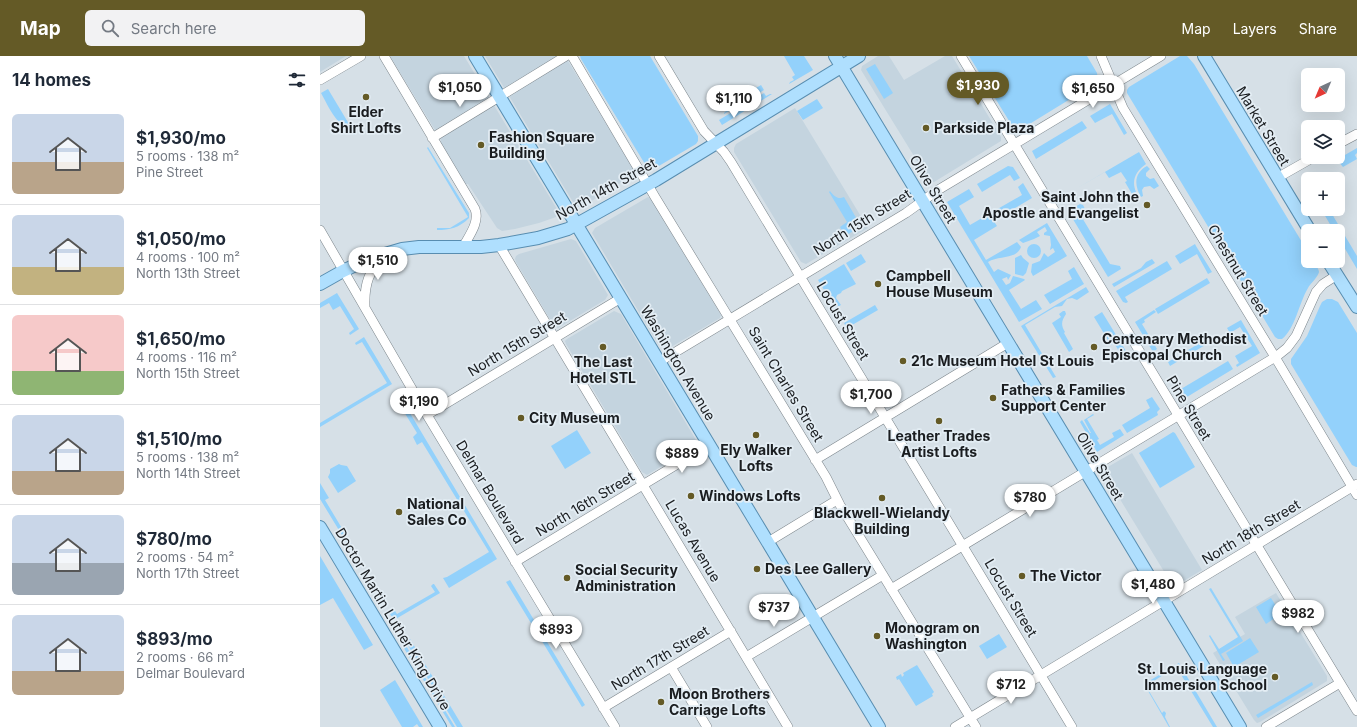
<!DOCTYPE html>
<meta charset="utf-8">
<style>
:root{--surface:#fff;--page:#f2f2f3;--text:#1f2937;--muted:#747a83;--line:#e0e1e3;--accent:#645a26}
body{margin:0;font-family:Inter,sans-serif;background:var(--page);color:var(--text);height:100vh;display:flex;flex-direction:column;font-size:15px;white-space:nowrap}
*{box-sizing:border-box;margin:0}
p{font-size:13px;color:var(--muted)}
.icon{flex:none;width:22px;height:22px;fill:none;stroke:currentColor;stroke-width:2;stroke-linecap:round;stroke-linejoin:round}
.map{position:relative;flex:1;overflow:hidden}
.sheet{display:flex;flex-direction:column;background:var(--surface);width:320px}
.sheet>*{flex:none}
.needle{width:26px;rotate:224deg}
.tools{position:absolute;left:981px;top:12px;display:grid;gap:8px}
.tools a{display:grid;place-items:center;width:44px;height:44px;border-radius:6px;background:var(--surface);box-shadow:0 4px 16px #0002;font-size:20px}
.price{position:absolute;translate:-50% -34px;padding:0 9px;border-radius:14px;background:#fff;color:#222;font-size:13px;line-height:26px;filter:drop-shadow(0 1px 2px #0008)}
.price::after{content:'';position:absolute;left:50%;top:24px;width:12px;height:9px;margin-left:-6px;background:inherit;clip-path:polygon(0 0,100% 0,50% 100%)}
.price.active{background:var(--accent);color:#fff}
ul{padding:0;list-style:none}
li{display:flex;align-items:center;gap:12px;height:100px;padding:0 12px}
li+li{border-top:1px solid var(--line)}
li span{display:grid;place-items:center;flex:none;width:112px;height:80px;border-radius:6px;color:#555}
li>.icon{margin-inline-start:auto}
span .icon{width:48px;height:48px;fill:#fffc;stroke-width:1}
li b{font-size:17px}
h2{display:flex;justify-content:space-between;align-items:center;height:48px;padding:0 12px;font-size:17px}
header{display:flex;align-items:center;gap:24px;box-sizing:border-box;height:56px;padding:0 20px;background:var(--accent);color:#fff}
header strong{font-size:19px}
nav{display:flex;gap:22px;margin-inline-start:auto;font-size:14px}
.search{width:280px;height:36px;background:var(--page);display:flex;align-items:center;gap:10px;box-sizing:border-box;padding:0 14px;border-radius:6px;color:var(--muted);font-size:15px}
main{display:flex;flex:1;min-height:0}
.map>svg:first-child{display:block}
.built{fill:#c4d4df}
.green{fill:#93d1fb}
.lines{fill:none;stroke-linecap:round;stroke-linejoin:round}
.minor-casing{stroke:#7c858b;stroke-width:10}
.major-casing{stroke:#588db0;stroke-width:14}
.minor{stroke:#fff;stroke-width:9}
.major{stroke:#afdffe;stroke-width:12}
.poi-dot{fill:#645a26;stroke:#e3edf4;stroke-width:1.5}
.labels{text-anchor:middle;stroke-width:3.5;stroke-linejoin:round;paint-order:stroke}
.poi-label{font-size:14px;font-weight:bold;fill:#1a1d20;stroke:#e3edf4;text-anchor:start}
.street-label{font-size:14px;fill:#1a1d20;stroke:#e3edf4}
</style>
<header>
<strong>Map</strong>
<div class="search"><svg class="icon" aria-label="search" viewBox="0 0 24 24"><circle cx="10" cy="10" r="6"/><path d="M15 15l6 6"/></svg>Search here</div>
<nav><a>Map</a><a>Layers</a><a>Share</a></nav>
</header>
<main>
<section class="sheet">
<h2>14 homes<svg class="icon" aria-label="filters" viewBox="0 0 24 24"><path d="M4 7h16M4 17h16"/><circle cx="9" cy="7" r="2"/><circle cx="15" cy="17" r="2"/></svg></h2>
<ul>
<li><span style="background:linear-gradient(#c9d6e8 60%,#b9a48a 0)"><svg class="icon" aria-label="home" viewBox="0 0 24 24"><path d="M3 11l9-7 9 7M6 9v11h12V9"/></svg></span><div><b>$1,930/mo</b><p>5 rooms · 138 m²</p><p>Pine Street</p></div></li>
<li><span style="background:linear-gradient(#c9d6e8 65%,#c2b280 0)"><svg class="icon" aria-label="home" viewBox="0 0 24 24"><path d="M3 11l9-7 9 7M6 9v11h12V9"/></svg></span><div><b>$1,050/mo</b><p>4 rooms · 100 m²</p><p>North 13th Street</p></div></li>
<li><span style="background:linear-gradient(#f6c9c9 70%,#8fb573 0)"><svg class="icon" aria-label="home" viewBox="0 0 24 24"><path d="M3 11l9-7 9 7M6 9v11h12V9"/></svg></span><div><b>$1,650/mo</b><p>4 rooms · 116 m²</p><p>North 15th Street</p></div></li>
<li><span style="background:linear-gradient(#c9d6e8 70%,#b9a48a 0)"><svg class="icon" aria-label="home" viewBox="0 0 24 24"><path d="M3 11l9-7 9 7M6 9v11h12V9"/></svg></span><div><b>$1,510/mo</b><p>5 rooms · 138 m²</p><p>North 14th Street</p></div></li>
<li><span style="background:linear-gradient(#c9d6e8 60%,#9aa5b1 0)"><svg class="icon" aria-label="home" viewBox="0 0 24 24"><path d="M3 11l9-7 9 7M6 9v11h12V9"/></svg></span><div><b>$780/mo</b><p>2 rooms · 54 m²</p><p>North 17th Street</p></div></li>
<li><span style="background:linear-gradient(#c9d6e8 70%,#b9a48a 0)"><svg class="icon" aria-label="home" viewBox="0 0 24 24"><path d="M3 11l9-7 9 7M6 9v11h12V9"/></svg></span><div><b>$893/mo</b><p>2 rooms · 66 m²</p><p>Delmar Boulevard</p></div></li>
</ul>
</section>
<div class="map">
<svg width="1037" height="671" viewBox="0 0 1037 671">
<rect width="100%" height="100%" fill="#d6e0e7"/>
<!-- built -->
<path class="built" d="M0,0H26L0,16Z
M70,0H144L237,153V159L236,161L219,167L195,173L182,175L177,172L148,128H145L121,88V84Z
M165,0H245L314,114L313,119L262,151H256Z
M558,0H569L584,24L625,0H632L681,81V85L614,126H610L541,14L542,10Z
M475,52L548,172L486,208L481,206L414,96V92L416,88Z
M328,141L331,143L401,259L400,262L346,294L341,291L338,288L272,177L275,172Z
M251,183L256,185L288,239L285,244L238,272L234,270L196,206L195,203L196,200L199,198Z
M294,255L301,258L376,384L375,390L372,392L327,419L322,416L246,288L245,285L247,283Z
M812,397L882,514L857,529H854L851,527L784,417L786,412Z
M956,537L1007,620V625L940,666L937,667L934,664L893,597L925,578L915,561Z"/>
<!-- green -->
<path class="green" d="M260,0H330L378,80V85L376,88L332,114L328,113L261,3Z
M464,0H484L493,14L469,28L470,26L474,24L472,21L475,19Z
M649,0H767L777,17L778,24L773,29L703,72C698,74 694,72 691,68Z
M860,0H867L874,8L988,196V205H993C995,208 999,213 999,216C998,221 990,228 988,232C979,247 975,273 962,283H958L955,281L807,37V34L809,31Z
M555,8L573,37L564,43L546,13Z
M441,29L444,34L404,58V57L406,55L404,51Z
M8,33L35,78L34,79C28,70 25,71 18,65C11,57 6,46 1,37Z
M444,37L446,40L450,38H452L402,69L399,64Z
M497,43L503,52L483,64L477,55Z
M790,48L807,77L804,79L792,58L775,67L770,60Z
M762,65L767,72L716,103L712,95Z
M108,91L149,157V162C139,172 130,174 117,174V172H130L148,161L107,92Z
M1037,92V97L1035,99L1037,103L1023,111L1018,105V103Z
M819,96L826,108C816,115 811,124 816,136L812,138L805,126L807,125L801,116L789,122L785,116L754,134Z
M688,110L693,111L700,122L694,125L690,119L662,136L657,128Z
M827,110L830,113L826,117V120L830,123L834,122L839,130L834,133L830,130L824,131L822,134L823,140L821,141C814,129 814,117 827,110Z
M703,127L712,142L678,162L674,155L702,139L698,131Z
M649,133L654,141L639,150L650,169L669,158L677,170L654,184L666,204L697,186L701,191C696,204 679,199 668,206L674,216L678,213L691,219L688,224L687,221L682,223L686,229L690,227L693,220L704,223L705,224L689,234L701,253L716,244L722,253L699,266L627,146Z
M510,135C514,140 518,144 524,141L538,165L534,170L535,174L525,180L520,171L527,166L509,136Z
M760,148L763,149L766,155V156L758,155L790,208L800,210L801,213L788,221L748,155Z
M1001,153H1009L1037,200V213L1018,181V175H1014Z
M727,167L747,200L713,220L711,216L712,208L720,205L724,197L728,201L735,196L733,192L730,194L731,189L730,180L724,179V177L727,175L725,171L717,176L720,180L714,183L703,187L699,184Z
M707 195a7 7 0 1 1 14 0a7 7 0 1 1-14 0Z
M875,188L876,190L892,216L888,218L877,198L860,208L855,200Z
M541,198L546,206L531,215L526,207Z
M701,199L703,202L709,207L706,217L703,220L695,218V202Z
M832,203L835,207L794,231L792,228L821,212L826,206Z
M847,205L852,213L805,241L808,246L806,247L803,246L796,235Z
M524,208L536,228L522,235L521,237L517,239L516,242L521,249L515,252L498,224Z
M754,211L764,228L730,248L724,239L752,223L748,215Z
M887,222L890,227L838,258L835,253Z
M766,231L769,236L757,244L752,242L747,243L742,250L735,251L705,269L736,321L733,322L701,270Z
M17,237L39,273L30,279L29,277L34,273L20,250L13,254L9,247L0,252V247Z
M1007,243H1012L1018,246L1037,277V411H1036L1032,409L971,308V303L987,280L1000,250L1002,246Z
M555,249L558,254L527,272L524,267Z
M834,254L836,256L824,264L825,266L822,268L837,293L833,296L815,266Z
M743,255H745L746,258C741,265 741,270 745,276L744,277L753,293L749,296L732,267L741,261L739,258Z
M782,256L809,300L804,303L794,287L791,289L774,261Z
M921,264L940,297L917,311L916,309L919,307L915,300L932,290L920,271L910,277L907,272Z
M44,281L72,328L0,371V367L67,327L42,286L36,289L35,287Z
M890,281L892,285L850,310L848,306Z
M908,305L913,313L862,344L853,329L857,327L861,333Z
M832,341L840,353L837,356L838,359L807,377L802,369L830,352L826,344Z
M84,347L177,503L129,532L123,522L127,521L169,496L102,386L97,389L93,381L97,377L81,351L75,354L74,352Z
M773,358L774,359L767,363L779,383L777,384L780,389L794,381L792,377L800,373L804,379L777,396L760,366L762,364L770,377H771L764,364Z
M257,374L271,397L245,413L231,390Z
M853,376L855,377L875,411L840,432L819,397Z
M19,408L21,409L27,410L36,425L18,437L8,421L10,417V413Z
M0,427L9,442L5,444L32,489V493L31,494L0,443Z
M0,500L53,589L44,594L13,542L0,549Z
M190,524L265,649L262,651L186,526Z
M113,528H114L120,537L74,564L68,555L73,552L77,558L115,536L111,530Z
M891,532L923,585L901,598L905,604L903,605L889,580L890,579L899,593L918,581L889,533Z
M951,542L961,558L946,568L936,551Z
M679,578L687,591L667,603L659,590Z
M930,582L939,596L914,611L906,597Z
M82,583L135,671H132L82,589Z
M90,583L143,671H137L86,586Z
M859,607L897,671H893L857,612L854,617L851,614L826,630L842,657L844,655L846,657L845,661L850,671H849L824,628Z
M597,609L614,636L612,638L613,640L596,650L579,623L577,624L576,621L581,618L582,621L584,619L583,617Z
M75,624L103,671H99L97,668L93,671H82L60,634Z
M992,626L993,629L938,662L936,659Z"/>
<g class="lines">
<defs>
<path id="minor" d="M64,0L155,153C160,166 149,180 143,191
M252,0L335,141L506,421L520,449L656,671
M339,0L384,75L404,96L411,106L752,671
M641,0L1037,655
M781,0L803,52L955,301L1037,439
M0,24L41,0
M112,82L246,0
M1018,88L1037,78
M957,122L994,101
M0,174L107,359L295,671
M179,189L468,671
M45,251C44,227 49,215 65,198
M339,306L586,157L618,134L841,0
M107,359L301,242
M495,404L688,287
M448,486L517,444
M195,506L389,389
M571,533L957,300L967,292L976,280L996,236L1003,228L1017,219
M426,601L563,519
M351,611L387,671
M283,652L411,575
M635,671L1037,428
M946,671L1020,627"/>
<path id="major" d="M155,0L559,671
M515,0L920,671
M884,0L990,175
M1008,205L1037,251
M0,228L23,215L48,203L82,193L99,191H161L179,189L218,182L248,173L336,124L539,0
M0,471L120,671"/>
</defs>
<!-- minor casing -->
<use href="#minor" class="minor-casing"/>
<!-- major casing -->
<use href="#major" class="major-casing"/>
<!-- minor -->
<use href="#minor" class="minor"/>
<!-- major -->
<use href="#major" class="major"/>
</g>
<!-- markers -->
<g class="poi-dot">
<circle cx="46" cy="41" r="4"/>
<circle cx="606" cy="72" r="4"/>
<circle cx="161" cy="89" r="4"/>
<circle cx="827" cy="149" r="4"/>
<circle cx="558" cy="228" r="4"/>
<circle cx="283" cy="291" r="4"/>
<circle cx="774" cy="291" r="4"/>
<circle cx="583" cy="305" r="4"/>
<circle cx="673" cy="342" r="4"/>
<circle cx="201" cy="362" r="4"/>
<circle cx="619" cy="365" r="4"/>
<circle cx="436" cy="379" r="4"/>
<circle cx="371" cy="440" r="4"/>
<circle cx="562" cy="442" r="4"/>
<circle cx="79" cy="456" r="4"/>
<circle cx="437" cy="513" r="4"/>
<circle cx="702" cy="520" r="4"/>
<circle cx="247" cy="522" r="4"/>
<circle cx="557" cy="580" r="4"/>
<circle cx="955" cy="621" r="4"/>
<circle cx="341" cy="646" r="4"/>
</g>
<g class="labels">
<!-- poi labels -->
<g class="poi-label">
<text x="46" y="61" text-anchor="middle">Elder<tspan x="46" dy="16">Shirt Lofts</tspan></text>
<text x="614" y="77">Parkside Plaza</text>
<text x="169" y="86">Fashion Square<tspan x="169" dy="16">Building</tspan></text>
<text x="819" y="146" text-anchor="end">Saint John the<tspan x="819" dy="16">Apostle and Evangelist</tspan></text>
<text x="566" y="225">Campbell<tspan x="566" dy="16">House Museum</tspan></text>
<text x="782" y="288">Centenary Methodist<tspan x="782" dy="16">Episcopal Church</tspan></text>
<text x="591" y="310">21c Museum Hotel St Louis</text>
<text x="283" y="311" text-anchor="middle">The Last<tspan x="283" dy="16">Hotel STL</tspan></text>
<text x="681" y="339">Fathers &amp; Families<tspan x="681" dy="16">Support Center</tspan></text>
<text x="209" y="367">City Museum</text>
<text x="619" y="385" text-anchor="middle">Leather Trades<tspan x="619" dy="16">Artist Lofts</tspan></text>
<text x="436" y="399" text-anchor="middle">Ely Walker<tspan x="436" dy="16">Lofts</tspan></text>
<text x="379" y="445">Windows Lofts</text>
<text x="87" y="453">National<tspan x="87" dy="16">Sales Co</tspan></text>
<text x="562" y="462" text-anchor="middle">Blackwell-Wielandy<tspan x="562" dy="16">Building</tspan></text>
<text x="445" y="518">Des Lee Gallery</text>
<text x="255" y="519">Social Security<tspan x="255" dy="16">Administration</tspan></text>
<text x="710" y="525">The Victor</text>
<text x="565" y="577">Monogram on<tspan x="565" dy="16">Washington</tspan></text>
<text x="947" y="618" text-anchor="end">St. Louis Language<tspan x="947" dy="16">Immersion School</tspan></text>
<text x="349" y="643">Moon Brothers<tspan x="349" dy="16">Carriage Lofts</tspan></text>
</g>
<!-- street labels -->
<g class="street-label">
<text transform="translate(943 70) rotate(59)" y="5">Market Street</text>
<text transform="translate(286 133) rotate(-29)" y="5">North 14th Street</text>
<text transform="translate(613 133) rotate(59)" y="5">Olive Street</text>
<text transform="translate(542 166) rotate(-32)" y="5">North 15th Street</text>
<text transform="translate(918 214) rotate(59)" y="5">Chestnut Street</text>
<text transform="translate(523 265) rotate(59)" y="5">Locust Street</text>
<text transform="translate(197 288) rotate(-31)" y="5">North 15th Street</text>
<text transform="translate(358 307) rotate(59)" y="5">Washington Avenue</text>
<text transform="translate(466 328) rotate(59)" y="5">Saint Charles Street</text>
<text transform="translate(869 352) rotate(59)" y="5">Pine Street</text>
<text transform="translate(780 410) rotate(59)" y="5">Olive Street</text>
<text transform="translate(170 436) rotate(59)" y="5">Delmar Boulevard</text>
<text transform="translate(265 448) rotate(-31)" y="5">North 16th Street</text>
<text transform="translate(931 476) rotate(-31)" y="5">North 18th Street</text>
<text transform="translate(373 485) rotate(59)" y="5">Lucas Avenue</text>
<text transform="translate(691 542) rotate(59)" y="5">Locust Street</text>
<text transform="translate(73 563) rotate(59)" y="5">Doctor Martin Luther King Drive</text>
<text transform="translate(340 602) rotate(-31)" y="5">North 17th Street</text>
</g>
</g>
</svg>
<div class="tools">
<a><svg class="needle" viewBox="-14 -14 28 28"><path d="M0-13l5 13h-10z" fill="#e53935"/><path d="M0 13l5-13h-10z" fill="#747a83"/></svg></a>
<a><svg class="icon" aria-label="layers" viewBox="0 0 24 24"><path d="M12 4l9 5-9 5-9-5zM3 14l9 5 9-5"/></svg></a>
<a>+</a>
<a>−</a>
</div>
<b class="price active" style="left:658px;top:50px">$1,930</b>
<b class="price" style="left:140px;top:52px">$1,050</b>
<b class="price" style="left:773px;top:53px">$1,650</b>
<b class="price" style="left:414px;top:63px">$1,110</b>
<b class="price" style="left:58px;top:225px">$1,510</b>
<b class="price" style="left:551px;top:359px">$1,700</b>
<b class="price" style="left:99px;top:366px">$1,190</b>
<b class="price" style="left:362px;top:418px">$889</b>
<b class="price" style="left:710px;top:462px">$780</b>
<b class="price" style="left:833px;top:549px">$1,480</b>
<b class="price" style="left:454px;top:572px">$737</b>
<b class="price" style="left:978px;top:578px">$982</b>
<b class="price" style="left:236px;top:594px">$893</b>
<b class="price" style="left:691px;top:649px">$712</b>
</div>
</main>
